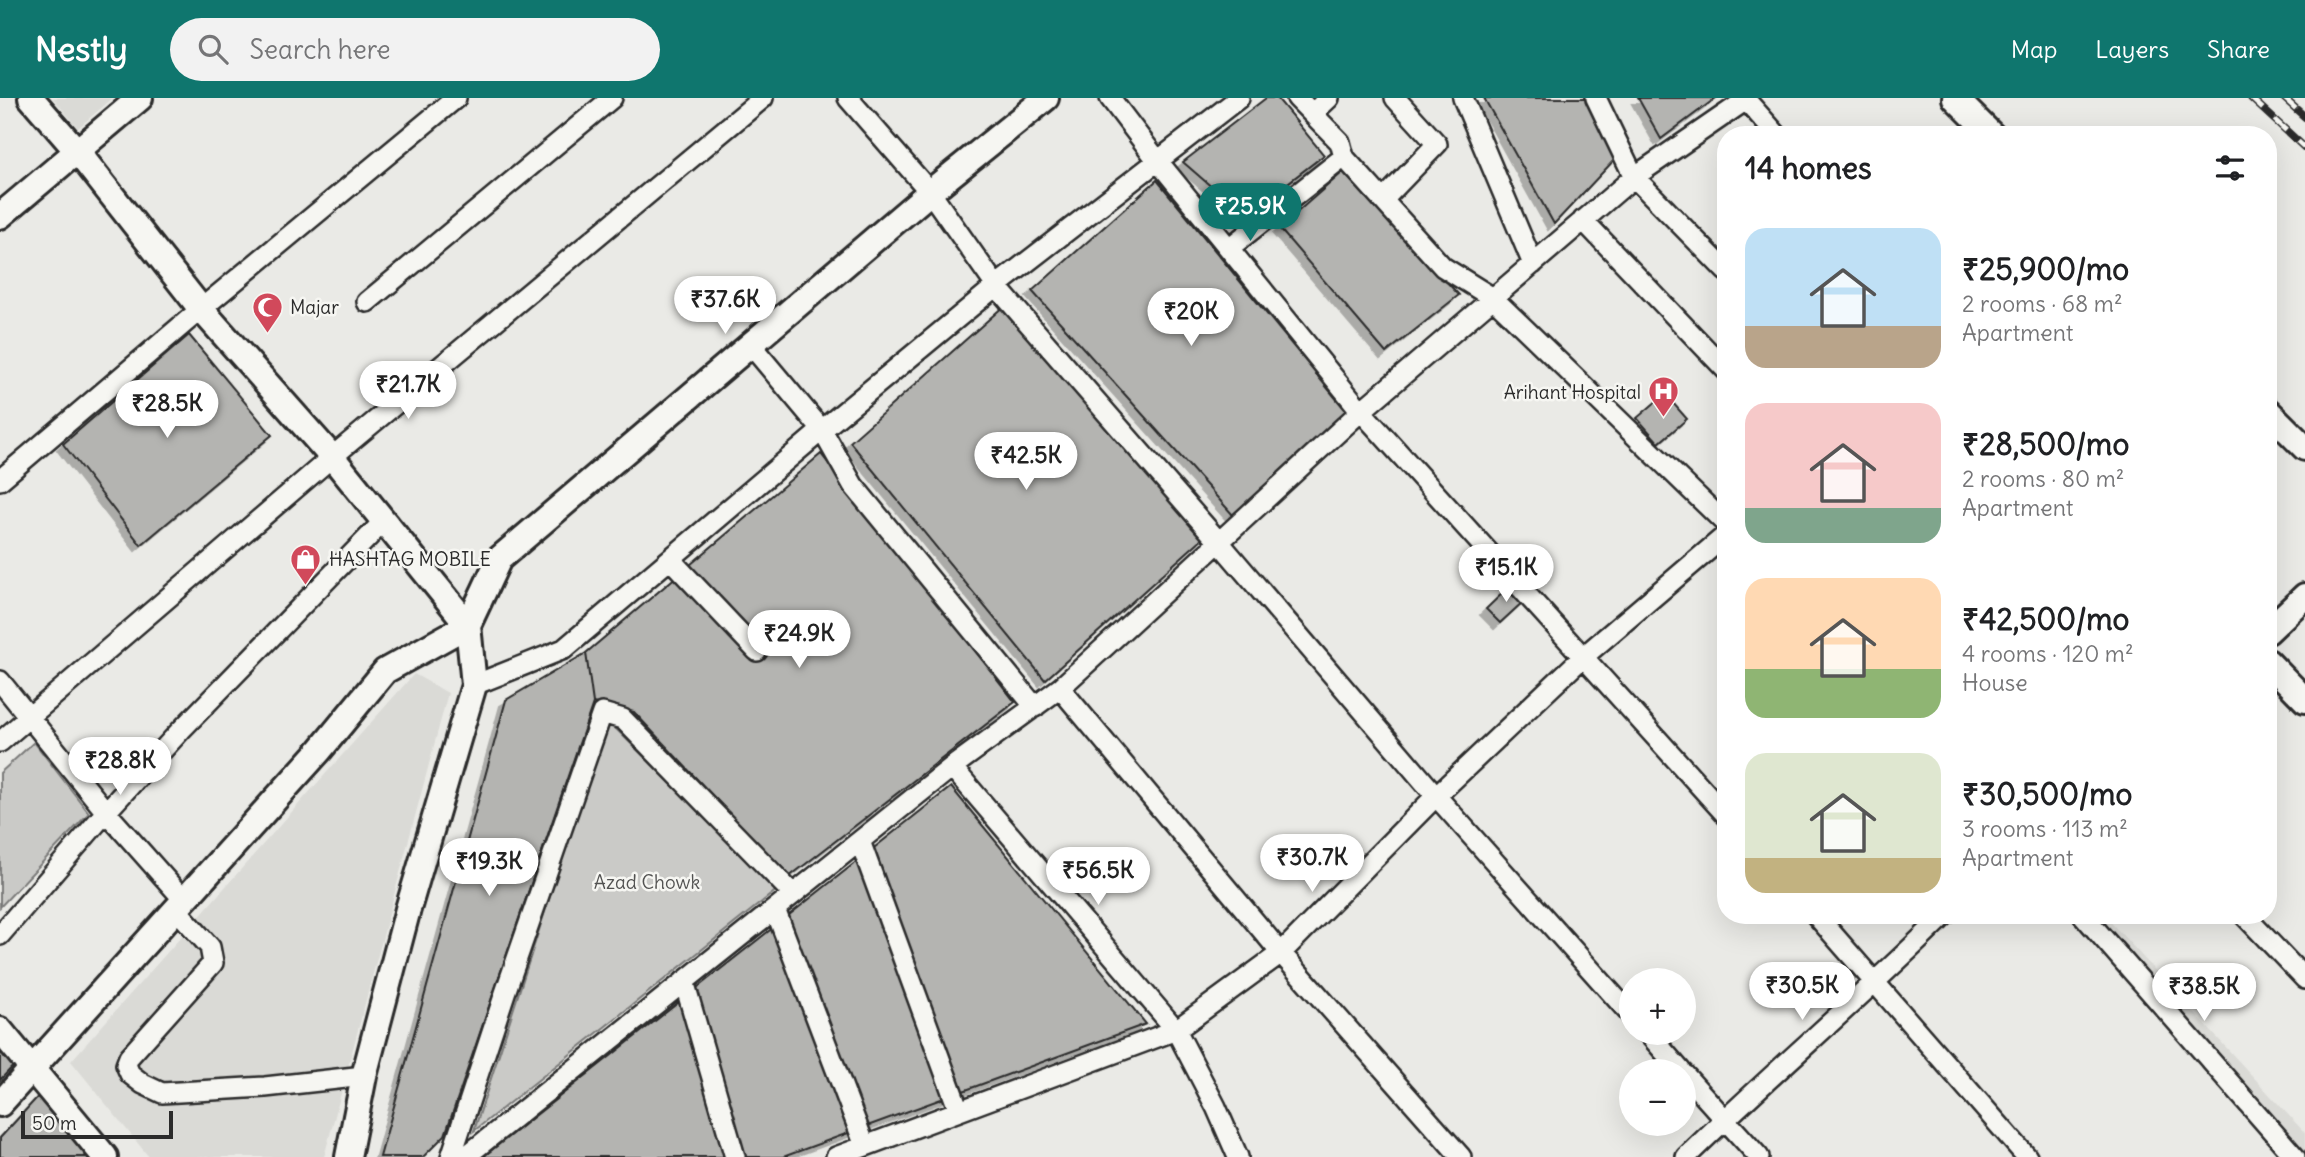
<!DOCTYPE html>
<meta charset="utf-8">
<style>
:root{--surface:#fff;--page:#f2f2f2;--text:#202124;--muted:#757577;--accent:#0f766e}
body{margin:0;font-family:Delius,sans-serif;background:var(--page);color:var(--text);height:100vh;display:flex;flex-direction:column;font-size:26px;white-space:nowrap}
*{box-sizing:border-box;margin:0}
p{font-size:23px;color:var(--muted)}
.icon{flex:none;width:38px;height:38px;fill:none;stroke:currentColor;stroke-width:2;stroke-linecap:round;stroke-linejoin:round}
.map{position:relative;flex:1;overflow:hidden}
.details{position:absolute;left:1717px;top:28px;width:560px;height:798px;display:flex;flex-direction:column;background:var(--surface);border-radius:28px;box-shadow:0 7px 28px #0002}
.details>*{flex:none}
.tools{position:absolute;left:1619px;top:870px;display:grid;gap:14px}
.tools a{display:grid;place-items:center;width:77px;height:77px;border-radius:50%;background:var(--surface);box-shadow:0 7px 28px #0002;font-size:35px}
.scale{position:absolute;left:21px;bottom:18px;width:152px;box-sizing:border-box;padding-left:7px;border:4px solid #2b2b2b;border-top:0;font-size:19px;line-height:24px;white-space:nowrap;color:#2b2b2b;-webkit-text-stroke:5px #f6f6f2;paint-order:stroke}
.price{position:absolute;translate:-50% -60px;padding:0 16px;border-radius:24px;background:#fff;color:#222;font-size:23px;line-height:46px;filter:drop-shadow(0 2px 4px #0008)}
.price::after{content:'';position:absolute;left:50%;top:42px;width:21px;height:16px;margin-left:-10px;background:inherit;clip-path:polygon(0 0,100% 0,50% 100%)}
.price.current{background:var(--accent);color:#fff}
ul{padding:0;list-style:none}
li{display:flex;align-items:center;gap:21px;height:175px;padding:0 28px}
li span{display:grid;place-items:center;flex:none;width:196px;height:140px;border-radius:21px;color:#555}
li>.icon{margin-inline-start:auto}
span .icon{width:84px;height:84px;fill:#fffc;stroke-width:1}
li b{font-size:30px}
h2{display:flex;justify-content:space-between;align-items:center;height:84px;padding:0 28px;font-size:30px}
header{display:flex;align-items:center;gap:42px;box-sizing:border-box;height:98px;padding:0 35px;background:var(--accent);color:#fff}
header strong{font-size:33px}
nav{display:flex;gap:38px;margin-inline-start:auto;font-size:24px}
.search{width:490px;height:63px;background:var(--page);display:flex;align-items:center;gap:18px;box-sizing:border-box;padding:0 24px;border-radius:38px;color:var(--muted);font-size:26px}
.map>svg:first-child{display:block}
.built{fill:#dadad6}
.green{fill:#cacac7;stroke:#7a7a79;stroke-width:2}
.building{fill:#b4b4b1;stroke:#2b2b2b;stroke-width:2;filter:url(#shadow)}
.lines{fill:none;stroke-linecap:round;stroke-linejoin:round}
.minor-casing{stroke:#2b2b2b;stroke-width:24}
.tertiary-casing{stroke:#2b2b2b;stroke-width:30}
.minor{stroke:#f6f6f2;stroke-width:19}
.tertiary{stroke:#f6f6f2;stroke-width:24}
.rail-casing{stroke:#2b2b2b;stroke-width:8}
.rail{stroke:#f6f6f2;stroke-width:5;stroke-dasharray:16;stroke-linecap:butt}
.labels{text-anchor:middle;stroke-width:5;stroke-linejoin:round;paint-order:stroke}
.poi-label{font-size:19px;fill:#2b2b2b;stroke:#f6f6f2;text-anchor:start}
.park-label{font-size:19px;fill:#535352;stroke:#f6f6f2}
</style>
<header>
<strong>Nestly</strong>
<div class="search"><svg class="icon" aria-label="search" viewBox="0 0 24 24"><circle cx="10" cy="10" r="6"/><path d="M15 15l6 6"/></svg>Search here</div>
<nav><a>Map</a><a>Layers</a><a>Share</a></nav>
</header>
<div class="map">
<svg width="2305" height="1059" viewBox="0 0 2305 1059">
<defs>
<filter id="shadow"><feDropShadow dx="-6" dy="6" stdDeviation="0" flood-color="#0004"/></filter>
</defs>
<rect width="100%" height="100%" fill="#eaeae6"/>
<filter id="ink" filterUnits="userSpaceOnUse"><feTurbulence type="fractalNoise" baseFrequency=".0143" numOctaves="2"/><feDisplacementMap in="SourceGraphic" scale="14" xChannelSelector="R" yChannelSelector="G"/><feConvolveMatrix kernelMatrix="1 2 1 2 8 2 1 2 1" color-interpolation-filters="sRGB"/></filter>
<g filter="url(#ink)">
<!-- built -->
<path class="built" d="M53,0H113L78,30Z
M414,576L448,595L324,1059H149L71,963Z
M2069,817H2104L2305,1035V1059H2279Z"/>
<!-- green -->
<path class="green" d="M607,622L778,791L474,1033Z
M34,644L89,715L0,809V675Z"/>
<!-- building -->
<path class="building" d="M1266,0H1277L1324,57L1245,118L1183,64Z
M1484,0H1586L1617,59L1554,126Z
M1638,0H1716L1661,41Z
M1343,74L1459,197L1386,255L1279,130Z
M1157,82L1348,315L1233,417L1032,193Z
M1005,207L1204,439L1045,582L850,344Z
M189,237L272,337L141,447L63,346Z
M1665,296L1687,321L1659,345L1637,320Z
M821,356L1015,604L789,779L634,614L593,605L586,555Z
M1511,487L1525,502L1500,525L1486,511Z
M586,555L593,605L445,1037L423,1059H380L506,602Z
M951,689L1146,926L783,1059H483Z
M0,939L19,962L0,982Z
M44,992L96,1059H0V1040Z"/>
<g class="lines">
<defs>
<path id="minor" d="M848,0L930,94L996,188L1219,444L1361,313L1157,62L1110,0
M1297,0L1340,44L1344,59
M1463,0L1533,166
M1596,0L1634,79L1726,173
M1313,15L1329,0
M1383,102L1437,46L1395,0
M1583,122L1726,272
M1229,150L1344,59L1443,169L1493,200L1634,79L1746,2L1777,37
M367,204L612,0
M750,246L822,332L853,387L1035,609
M0,382L201,211L456,0
M1726,426L1493,200L1361,313L1726,717
M670,461L757,553
M0,583L106,714L184,802
M474,587L564,551L822,332L996,188L1239,0
M1060,590L952,669L1176,932L1216,1009L1238,1059
M0,644L332,359L763,0
M860,743L959,1013
M176,811L210,849L213,865L129,959L126,967L130,976L143,986L162,995L265,989L364,978
M775,811L865,1048
M1816,817L2027,1059
M2083,817L2295,1059
M2244,817L2305,881
M0,837L106,714L181,632L383,424
M684,883L735,1059
M1647,934L1681,973
M1684,976L1759,1059
M451,1059L505,895L602,615L623,621L793,796
M465,1059L952,669
M836,1059L1176,932L1281,855L1436,698L1583,559L1726,437
M1461,1059L1281,855L1060,590L1219,444L1436,698L1631,917
M1686,1059C1771,976 1861,900 1945,817"/>
<path id="tertiary" d="M31,0L77,53L201,211L332,359L468,527
M1955,0L1992,37
M0,118L140,0
M2268,313L2305,350
M2268,533L2305,498
M2268,564L2305,602
M0,932L105,1059
M0,1006L320,652L385,573L468,527
M348,1059L364,978L408,811L474,587L468,527L499,461L930,94L1046,0"/>
</defs>
<!-- minor casing -->
<use href="#minor" class="minor-casing"/>
<!-- tertiary casing -->
<use href="#tertiary" class="tertiary-casing"/>
<!-- minor -->
<use href="#minor" class="minor"/>
<!-- tertiary -->
<use href="#tertiary" class="tertiary"/>
<defs>
<path id="rail" d="M2251,0L2305,50
M2284,0L2305,19"/>
</defs>
<!-- rail casing -->
<use href="#rail" class="rail-casing"/>
<!-- rail -->
<use href="#rail" class="rail"/>
</g>
</g>
<!-- icons -->
<defs>
<symbol id="mosque-pin" viewBox="-11 -11 22 30"><path d="M0 17L-7.5 6A9.5 9.5 0 1 1 7.5 6Z" fill="#d1495b" stroke="#f6f6f2"/><path d="M3.5-4.9A6 6 0 1 0 3.5 4.9A5 5 0 1 1 3.5-4.9Z" fill="#fff"/></symbol>
<symbol id="hospital-pin" viewBox="-11 -11 22 30"><path d="M0 17L-7.5 6A9.5 9.5 0 1 1 7.5 6Z" fill="#d1495b" stroke="#f6f6f2"/><path d="M-5-5h3v3.5h4V-5h3V5h-3V1.5h-4V5h-3Z" fill="#fff"/></symbol>
<symbol id="shop-pin" viewBox="-11 -11 22 30"><path d="M0 17L-7.5 6A9.5 9.5 0 1 1 7.5 6Z" fill="#d1495b" stroke="#f6f6f2"/><path d="M-5-2.5h2.3a2.7 3.5 0 0 1 5.4 0H5L5.5 6h-11ZM-1.5-2.5h3a1.5 2.3 0 0 0-3 0Z" fill="#fff"/></symbol>
</defs>
<g fill-rule="evenodd">
<use href="#mosque-pin" x="250" y="192" width="35" height="47"/>
<use href="#hospital-pin" x="1646" y="276" width="35" height="47"/>
<use href="#shop-pin" x="288" y="444" width="35" height="47"/>
</g>
<g class="labels">
<!-- poi labels -->
<g class="poi-label">
<text x="290" y="216">Majar</text>
<text x="1641" y="301" text-anchor="end">Arihant Hospital</text>
<text x="329" y="468">HASHTAG MOBILE</text>
</g>
<!-- park labels -->
<g class="park-label">
<text x="647" y="791">Azad Chowk</text>
</g>
</g>
</svg>
<div class="tools">
<a>+</a>
<a>−</a>
</div>
<div class="scale">50 m</div>
<b class="price current" style="left:1250px;top:145px">₹25.9K</b>
<b class="price" style="left:725px;top:238px">₹37.6K</b>
<b class="price" style="left:1191px;top:250px">₹20K</b>
<b class="price" style="left:408px;top:323px">₹21.7K</b>
<b class="price" style="left:167px;top:342px">₹28.5K</b>
<b class="price" style="left:1026px;top:394px">₹42.5K</b>
<b class="price" style="left:1506px;top:506px">₹15.1K</b>
<b class="price" style="left:799px;top:572px">₹24.9K</b>
<b class="price" style="left:120px;top:699px">₹28.8K</b>
<b class="price" style="left:1312px;top:796px">₹30.7K</b>
<b class="price" style="left:489px;top:800px">₹19.3K</b>
<b class="price" style="left:1098px;top:809px">₹56.5K</b>
<b class="price" style="left:1802px;top:924px">₹30.5K</b>
<b class="price" style="left:2204px;top:925px">₹38.5K</b>
<section class="details">
<h2>14 homes<svg class="icon" aria-label="filters" viewBox="0 0 24 24"><path d="M4 7h16M4 17h16"/><circle cx="9" cy="7" r="2"/><circle cx="15" cy="17" r="2"/></svg></h2>
<ul>
<li><span style="background:linear-gradient(#bfe0f5 70%,#b9a48a 0)"><svg class="icon" aria-label="home" viewBox="0 0 24 24"><path d="M3 11l9-7 9 7M6 9v11h12V9"/></svg></span><div><b>₹25,900/mo</b><p>2 rooms · 68 m²</p><p>Apartment</p></div></li>
<li><span style="background:linear-gradient(#f6c9c9 75%,#7fa58c 0)"><svg class="icon" aria-label="home" viewBox="0 0 24 24"><path d="M3 11l9-7 9 7M6 9v11h12V9"/></svg></span><div><b>₹28,500/mo</b><p>2 rooms · 80 m²</p><p>Apartment</p></div></li>
<li><span style="background:linear-gradient(#ffd9b3 65%,#8fb573 0)"><svg class="icon" aria-label="home" viewBox="0 0 24 24"><path d="M3 11l9-7 9 7M6 9v11h12V9"/></svg></span><div><b>₹42,500/mo</b><p>4 rooms · 120 m²</p><p>House</p></div></li>
<li><span style="background:linear-gradient(#dfe7d0 75%,#c2b280 0)"><svg class="icon" aria-label="home" viewBox="0 0 24 24"><path d="M3 11l9-7 9 7M6 9v11h12V9"/></svg></span><div><b>₹30,500/mo</b><p>3 rooms · 113 m²</p><p>Apartment</p></div></li>
</ul>
</section>
</div>
